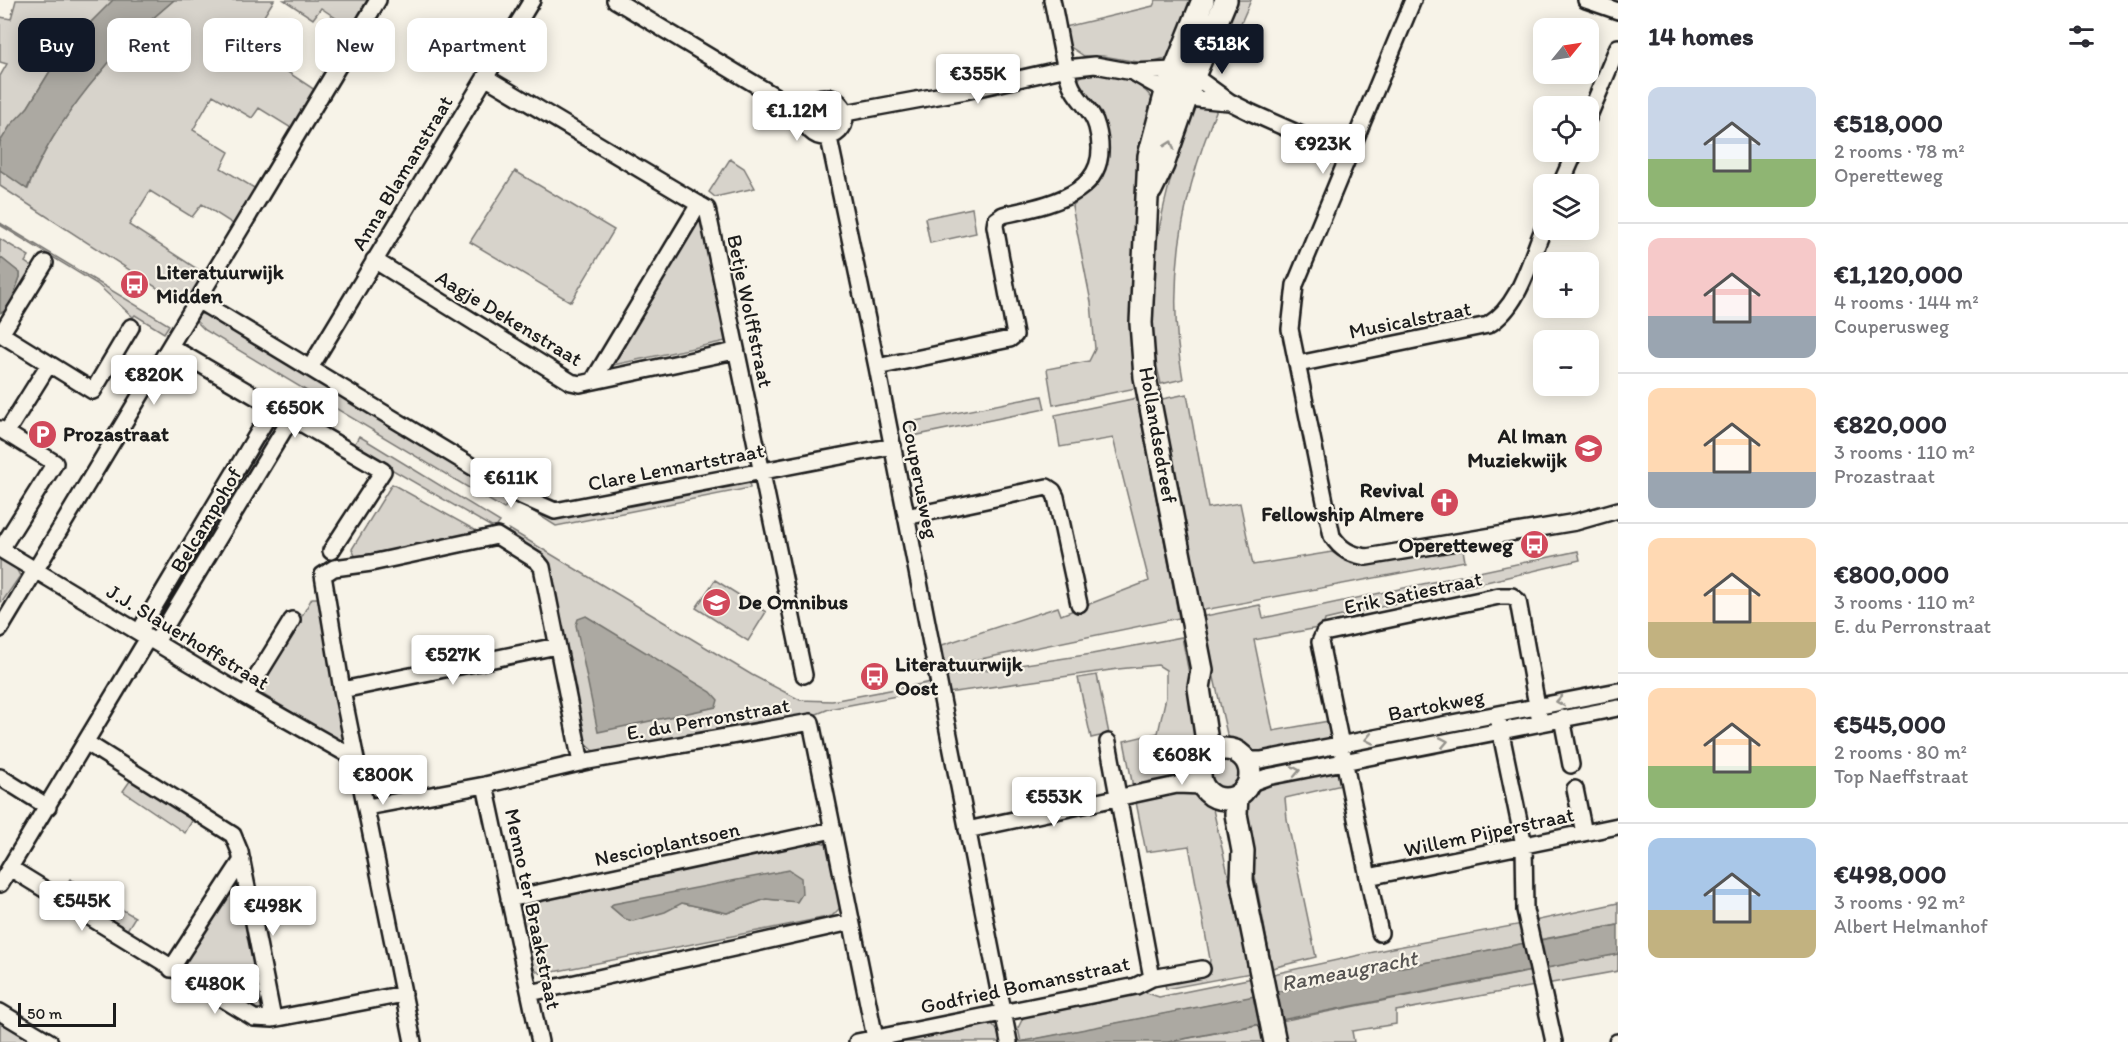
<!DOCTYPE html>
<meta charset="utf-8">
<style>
:root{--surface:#fff;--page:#f2f2f3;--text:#2b2b33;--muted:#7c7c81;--line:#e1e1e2;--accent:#111827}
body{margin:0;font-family:Itim,sans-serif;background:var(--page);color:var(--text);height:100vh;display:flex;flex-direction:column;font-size:22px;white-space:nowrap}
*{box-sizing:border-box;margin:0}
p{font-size:20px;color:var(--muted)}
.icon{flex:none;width:33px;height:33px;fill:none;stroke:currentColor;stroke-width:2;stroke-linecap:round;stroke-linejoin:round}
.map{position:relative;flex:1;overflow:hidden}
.details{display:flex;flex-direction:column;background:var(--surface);width:510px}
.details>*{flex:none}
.hud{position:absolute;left:18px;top:18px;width:570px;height:54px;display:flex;gap:12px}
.needle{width:39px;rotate:60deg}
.fabs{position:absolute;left:1533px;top:18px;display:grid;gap:12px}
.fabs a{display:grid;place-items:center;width:66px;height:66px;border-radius:12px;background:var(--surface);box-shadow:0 3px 15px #0003;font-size:30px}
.scale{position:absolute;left:18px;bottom:15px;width:98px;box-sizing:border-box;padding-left:6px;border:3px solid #1c1c1c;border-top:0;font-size:16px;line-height:21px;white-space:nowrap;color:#1c1c1c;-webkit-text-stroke:4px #f7f3e8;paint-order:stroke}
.price{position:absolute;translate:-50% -51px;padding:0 14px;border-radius:6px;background:#fff;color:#222;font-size:20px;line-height:39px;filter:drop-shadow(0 2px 3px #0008)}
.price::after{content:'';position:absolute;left:50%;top:36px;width:18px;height:14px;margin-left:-9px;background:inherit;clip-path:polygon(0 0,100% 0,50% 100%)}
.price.on{background:var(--accent);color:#fff}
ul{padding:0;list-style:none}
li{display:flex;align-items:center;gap:18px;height:150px;padding:0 30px}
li+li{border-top:2px solid var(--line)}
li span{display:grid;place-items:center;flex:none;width:168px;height:120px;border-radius:12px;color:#555}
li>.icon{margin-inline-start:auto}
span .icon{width:72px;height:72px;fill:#fffc;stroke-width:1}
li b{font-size:26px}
h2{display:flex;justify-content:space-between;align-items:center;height:72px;padding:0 30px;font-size:26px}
.pill{padding:0 21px;border-radius:12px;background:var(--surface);box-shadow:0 3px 15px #0003;font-size:21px;line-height:54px}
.pill.on{background:var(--accent);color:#fff}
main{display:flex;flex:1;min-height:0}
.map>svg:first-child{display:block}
.green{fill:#d7d3cb;stroke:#7a7874;stroke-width:1.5;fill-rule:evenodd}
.water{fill:#aca9a2;stroke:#72716c;stroke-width:1.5}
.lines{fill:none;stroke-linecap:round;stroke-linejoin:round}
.street-casing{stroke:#1c1c1c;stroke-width:20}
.secondary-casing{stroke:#1c1c1c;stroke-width:26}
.street{stroke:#f7f3e8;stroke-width:15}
.secondary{stroke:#f7f3e8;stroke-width:21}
.oneway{stroke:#94928c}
.labels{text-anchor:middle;stroke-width:4.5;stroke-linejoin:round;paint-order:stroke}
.street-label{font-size:21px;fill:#1c1c1c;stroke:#f7f3e8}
.poi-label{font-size:21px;font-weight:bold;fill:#1c1c1c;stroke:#f7f3e8;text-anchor:start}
.water-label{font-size:22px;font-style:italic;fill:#565452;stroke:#f7f3e8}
</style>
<main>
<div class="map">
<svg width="1618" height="1042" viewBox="0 0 1618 1042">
<rect width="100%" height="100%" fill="#f7f3e8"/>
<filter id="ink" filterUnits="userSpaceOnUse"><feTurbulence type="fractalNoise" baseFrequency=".0167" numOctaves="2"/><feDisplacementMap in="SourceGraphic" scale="12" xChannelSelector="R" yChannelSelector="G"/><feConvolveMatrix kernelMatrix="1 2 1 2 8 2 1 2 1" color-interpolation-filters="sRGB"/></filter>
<g filter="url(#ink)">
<!-- green -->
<path class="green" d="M16,0H114L63,50L28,107L0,143V76L7,64L0,62V17L11,19Z
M174,0H274L254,32L289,55L283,69L315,90L291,128L259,108L252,118L213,95L193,130L229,152L221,168L256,189L233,224L202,204L192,217L150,191L129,225L205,274L185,306L0,186V170L28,189C54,119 117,47 174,0Z
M284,0H370L352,29L321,8L313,19Z
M1156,0H1195L1171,57L1149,64L1103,56H1084L1069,46L1065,27L1153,6Z
M1232,0H1251L1223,64L1208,57Z
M1085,72C1110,73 1136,77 1152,98L1134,223L1131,326L1136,388L1053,405L1047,369L1089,361L1095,349L1091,302L1072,206L1092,187L1102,164L1076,82Z
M1195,97L1219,104C1182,191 1165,285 1183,379L1161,384C1135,288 1166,189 1195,97Z
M730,159L744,168L755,188L715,197L709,192Z
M515,171L614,230L571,302L470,242Z
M972,208L976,233L930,243L925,218Z
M700,211L726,341L604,367Z
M0,223L169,325L164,333L135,315L133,317L97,284L0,225Z
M0,239L29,256L25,262L35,269L8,310L20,277V273L0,257Z
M200,314L212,316L512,496L504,509L205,330L196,321Z
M1187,394L1208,508L1240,503L1253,565L1332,552L1352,564L1463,550L1465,561L1199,611L1164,433L1162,399Z
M1042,396L1045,409L913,436L910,422Z
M1137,398L1179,618L947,666L942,660L939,646L1058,607L1061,615L1149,581L1113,438L1060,447L1055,415Z
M273,416L286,423L231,515L217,508Z
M359,436L500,522L495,529L353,447Z
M749,480L750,488L556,526L523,505L549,515Z
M392,484L482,534L357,560L352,549Z
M212,520L223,527L170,616L157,608Z
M509,529L752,675L800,700L832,701L932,682L933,689L829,709L812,716L595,752L583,741L547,567L507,535Z
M1578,551L1580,560L1325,620L1323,627L1254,640L1273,731L1329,721L1331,737L1326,743C1294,749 1246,770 1227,734L1200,617L1260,605L1263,618Z
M0,558L15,566L20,576L2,602L0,601Z
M715,580L766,612L748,641L696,608Z
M312,598H321L345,737L340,742L262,694L261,689Z
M1182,637L1204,752L1193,771L1175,778L1133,787L1124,741L1158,733L1166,697V670L1158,665L1118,669L948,693L945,676L1092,654Z
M1097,675L1109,734L1091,738L1078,678Z
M1210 774a15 15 0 1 1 30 0a15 15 0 1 1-30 0Z
M1332,770L1340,774L1342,785L1285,798L1287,819L1316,957L1272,968L1243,813L1247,796L1255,787Z
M134,775L195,816L185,833L123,791Z
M1181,793H1193L1212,805L1251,973L1166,989L1164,980L1209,969L1210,959L1189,846L1146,852L1136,802L1153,796Z
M818,841L827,844L831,850L841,902L840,908L832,916L543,974C523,970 522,928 519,911L521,905L531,898ZM802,894L790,901L766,899L727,913L682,903L625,919L611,907Z
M70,879L135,917L124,935L59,895Z
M236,883L243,890L264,1011H253L186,972L183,962Z
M1618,903V925L1538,940L1534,921Z
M1522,924L1526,943L1276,992L1273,974L1392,948Z
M1618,954V971L1396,1011V1024L1352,1031L1354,1042H1284L1281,1021Z
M1253,978L1257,996L1021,1042L1018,1028L1024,1016L1141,991L1159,997Z
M0,1018L41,1042H0Z
M991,1023L998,1031L1000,1042H885Z
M1263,1024L1267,1042H1168Z"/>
<!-- water -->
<path class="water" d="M113,0H174C116,47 55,119 27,189L0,170V142L10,126L28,107L63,50Z
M0,257L20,273V277L8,310L0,313Z
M586,616L711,692L718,700L716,707L598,732L576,625L578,619Z
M789,870L801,878L802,894L797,902L766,899L727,913L682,903L665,912L633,921L625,919L611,907L613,904Z
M1618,925V954L1168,1042H1019Z"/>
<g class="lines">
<defs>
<path id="street" d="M615,0L788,104L805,111
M1413,0L1295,285L1290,329L1332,536C1341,550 1351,555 1367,557L1576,522L1618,510
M1586,0L1618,11
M1133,72C1174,97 1183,99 1230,102
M485,77L707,209L804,675
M805 117a20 20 0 1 1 40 0a20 20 0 1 1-40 0Z
M845,113L965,91L1067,68L1095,65L1133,72L1173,70L1194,76L1230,102L1252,113L1349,156
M1588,118L1618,47
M829,138L877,367L1009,1042
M1561,184L1575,152
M374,260L571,382L580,384L735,351
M45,263L1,334L93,391L131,327
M199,301L519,495L555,511L893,446
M171,347L383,471L331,551
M1298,364L1488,325C1520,306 1530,260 1544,227
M877,367L1010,339L1015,335L995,226L996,220L1003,215C1051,204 1115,194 1097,127C1093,110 1077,100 1071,85C1062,62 1058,25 1052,0
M310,368L532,0
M593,381L699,204
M0,429L55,463L1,549
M6,433L49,364
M906,517L1047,487L1053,491L1056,497L1079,604
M0,549L245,696L356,759
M0,629L378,0
M139,632L273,408
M156,642L291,418
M342,690L557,646
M245,696L292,620
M1562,718L1571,765
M1540,722L1518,601L1512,596H1499L1324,633L1320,642L1368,877L1618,826
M1499,724L1524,845L1525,910L1554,1042
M1108,742L1152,978
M87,743L233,835L240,852L273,1019
M1246,760H1261L1618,691
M0,777L48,807
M1248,784L1267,777L1618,708
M485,785L540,1042
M1177,785L1200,774
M1575,789L1584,833
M367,807L485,785L588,761L811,722L875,1038
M967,830L1177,785L1202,786
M10,868L254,1018L273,1019L404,994
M1368,877L1380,933
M0,884L148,638
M509,899L833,830
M171,969L242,860
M530,993L851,922
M0,1012L50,1042
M413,1042L342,690L323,575L334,568L371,563L497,536L537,561L542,567L581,763
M857,1042L1136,986L1152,978L1202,969
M1617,1042H1618"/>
<path id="secondary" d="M1203,0L1166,92L1149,156L1141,323L1145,377L1202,670L1199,688L1209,755
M1151,190L1163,165L1194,76L1226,0
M1200 774a25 25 0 1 1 50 0a25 25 0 1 1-50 0Z
M1237,796L1236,814L1243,851L1242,880L1275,1042"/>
</defs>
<!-- street casing -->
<use href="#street" class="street-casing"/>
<!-- secondary casing -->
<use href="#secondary" class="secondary-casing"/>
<!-- street -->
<use href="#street" class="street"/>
<!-- secondary -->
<use href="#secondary" class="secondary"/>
</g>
<!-- one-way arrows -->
<defs><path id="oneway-chevron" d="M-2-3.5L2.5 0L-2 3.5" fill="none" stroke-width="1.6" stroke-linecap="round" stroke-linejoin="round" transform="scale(1.5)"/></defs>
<g class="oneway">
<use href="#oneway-chevron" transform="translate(1170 145) rotate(-71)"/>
<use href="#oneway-chevron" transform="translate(1560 701) rotate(171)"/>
<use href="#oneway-chevron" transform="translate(1369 739) rotate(169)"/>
<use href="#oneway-chevron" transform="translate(1444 742) rotate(-11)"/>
<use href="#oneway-chevron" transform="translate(1296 771) rotate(-11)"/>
</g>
</g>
<!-- icons -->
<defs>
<symbol id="bus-disc" viewBox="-11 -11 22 22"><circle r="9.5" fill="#d1495b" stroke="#f7f3e8"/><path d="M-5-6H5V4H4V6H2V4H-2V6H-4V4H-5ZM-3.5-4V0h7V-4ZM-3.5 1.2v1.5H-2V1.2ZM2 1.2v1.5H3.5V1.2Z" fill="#fff"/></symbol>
<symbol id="parking-disc" viewBox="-11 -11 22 22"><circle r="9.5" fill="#d1495b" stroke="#f7f3e8"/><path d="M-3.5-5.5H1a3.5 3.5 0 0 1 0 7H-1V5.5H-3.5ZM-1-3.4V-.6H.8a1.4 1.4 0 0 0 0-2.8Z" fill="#fff"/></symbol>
<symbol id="school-disc" viewBox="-11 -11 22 22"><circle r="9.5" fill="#d1495b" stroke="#f7f3e8"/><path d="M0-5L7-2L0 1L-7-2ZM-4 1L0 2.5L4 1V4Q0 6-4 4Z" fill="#fff"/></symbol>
<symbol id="church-disc" viewBox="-11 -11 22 22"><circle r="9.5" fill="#d1495b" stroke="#f7f3e8"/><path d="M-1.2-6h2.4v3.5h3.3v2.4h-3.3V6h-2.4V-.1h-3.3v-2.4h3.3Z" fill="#fff"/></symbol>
</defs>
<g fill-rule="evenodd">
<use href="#bus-disc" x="118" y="268" width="33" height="33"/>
<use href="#parking-disc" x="26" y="418" width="33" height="33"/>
<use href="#school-disc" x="1572" y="432" width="33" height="33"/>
<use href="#church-disc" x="1428" y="486" width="33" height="33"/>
<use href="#bus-disc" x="1518" y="528" width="33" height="33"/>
<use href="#school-disc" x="700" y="586" width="33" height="33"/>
<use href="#bus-disc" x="858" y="660" width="33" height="33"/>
</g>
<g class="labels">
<!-- street labels -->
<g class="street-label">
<text transform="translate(402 173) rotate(-59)" y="7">Anna Blamanstraat</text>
<text transform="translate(750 311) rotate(78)" y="7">Betje Wolffstraat</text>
<text transform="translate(509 318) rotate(31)" y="7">Aagje Dekenstraat</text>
<text transform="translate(1410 320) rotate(-11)" y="7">Musicalstraat</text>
<text transform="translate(1158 435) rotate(80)" y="7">Hollandsedreef</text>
<text transform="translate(676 467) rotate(-11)" y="7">Clare Lennartstraat</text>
<text transform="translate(920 479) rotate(79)" y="7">Couperusweg</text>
<text transform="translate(206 520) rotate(-59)" y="7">Belcampohof</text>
<text transform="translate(1413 593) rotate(-12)" y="7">Erik Satiestraat</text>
<text transform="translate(188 637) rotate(31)" y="7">J.J. Slauerhoffstraat</text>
<text transform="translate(1436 705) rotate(-11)" y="7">Bartokweg</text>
<text transform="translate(708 719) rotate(-10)" y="7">E. du Perronstraat</text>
<text transform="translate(1489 832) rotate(-12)" y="7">Willem Pijperstraat</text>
<text transform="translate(667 844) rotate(-12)" y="7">Nescioplantsoen</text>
<text transform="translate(533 909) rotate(78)" y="7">Menno ter Braakstraat</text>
<text transform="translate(1025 985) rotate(-12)" y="7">Godfried Bomansstraat</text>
</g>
<!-- poi labels -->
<g class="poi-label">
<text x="156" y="279">Literatuurwijk<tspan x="156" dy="24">Midden</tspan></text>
<text x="63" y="441">Prozastraat</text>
<text x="1567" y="443" text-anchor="end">Al Iman<tspan x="1567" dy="24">Muziekwijk</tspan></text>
<text x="1424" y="497" text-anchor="end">Revival<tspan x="1424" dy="24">Fellowship Almere</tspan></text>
<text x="1513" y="552" text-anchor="end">Operetteweg</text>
<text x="738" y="609">De Omnibus</text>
<text x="895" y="671">Literatuurwijk<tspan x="895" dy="24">Oost</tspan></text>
</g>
<!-- water labels -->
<g class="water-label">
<text transform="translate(1349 970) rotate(-11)" y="8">Rameaugracht</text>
</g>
</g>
</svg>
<div class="fabs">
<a><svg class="needle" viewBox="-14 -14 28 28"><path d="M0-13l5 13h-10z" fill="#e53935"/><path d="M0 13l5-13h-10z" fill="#7c7c81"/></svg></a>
<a><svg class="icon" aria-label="locate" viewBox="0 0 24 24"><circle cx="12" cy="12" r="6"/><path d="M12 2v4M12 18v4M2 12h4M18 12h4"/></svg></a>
<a><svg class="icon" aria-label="layers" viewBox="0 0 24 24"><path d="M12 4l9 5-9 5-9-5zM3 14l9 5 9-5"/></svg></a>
<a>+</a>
<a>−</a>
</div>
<div class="scale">50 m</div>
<b class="price on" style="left:1222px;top:75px">€518K</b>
<b class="price" style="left:978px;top:105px">€355K</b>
<b class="price" style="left:797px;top:142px">€1.12M</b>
<b class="price" style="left:1323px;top:175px">€923K</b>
<b class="price" style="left:154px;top:406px">€820K</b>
<b class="price" style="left:295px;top:439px">€650K</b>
<b class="price" style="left:511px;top:509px">€611K</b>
<b class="price" style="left:453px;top:686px">€527K</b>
<b class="price" style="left:1182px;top:786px">€608K</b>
<b class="price" style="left:383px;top:806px">€800K</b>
<b class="price" style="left:1054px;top:828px">€553K</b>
<b class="price" style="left:82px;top:932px">€545K</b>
<b class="price" style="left:273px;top:937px">€498K</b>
<b class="price" style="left:215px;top:1015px">€480K</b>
<div class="hud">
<a class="pill on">Buy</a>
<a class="pill">Rent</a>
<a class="pill">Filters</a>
<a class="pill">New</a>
<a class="pill">Apartment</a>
</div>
</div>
<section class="details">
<h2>14 homes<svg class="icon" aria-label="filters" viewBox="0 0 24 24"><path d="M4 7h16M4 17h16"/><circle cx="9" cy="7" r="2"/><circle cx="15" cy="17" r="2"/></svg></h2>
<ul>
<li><span style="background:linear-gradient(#c9d6e8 60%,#8fb573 0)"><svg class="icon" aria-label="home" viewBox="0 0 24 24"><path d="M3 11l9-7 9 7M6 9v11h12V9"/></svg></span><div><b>€518,000</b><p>2 rooms · 78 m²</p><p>Operetteweg</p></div></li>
<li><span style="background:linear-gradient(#f6c9c9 65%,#9aa5b1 0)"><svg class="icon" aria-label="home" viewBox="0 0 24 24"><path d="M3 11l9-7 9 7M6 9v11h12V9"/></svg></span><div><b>€1,120,000</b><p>4 rooms · 144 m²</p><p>Couperusweg</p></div></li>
<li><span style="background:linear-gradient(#ffd9b3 70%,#9aa5b1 0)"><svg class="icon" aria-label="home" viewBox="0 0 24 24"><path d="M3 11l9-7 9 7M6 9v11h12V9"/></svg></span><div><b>€820,000</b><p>3 rooms · 110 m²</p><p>Prozastraat</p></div></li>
<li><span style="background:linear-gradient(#ffd9b3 70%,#c2b280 0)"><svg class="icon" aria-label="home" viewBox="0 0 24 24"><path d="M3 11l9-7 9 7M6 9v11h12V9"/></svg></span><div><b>€800,000</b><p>3 rooms · 110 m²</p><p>E. du Perronstraat</p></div></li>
<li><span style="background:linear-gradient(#ffd9b3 65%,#8fb573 0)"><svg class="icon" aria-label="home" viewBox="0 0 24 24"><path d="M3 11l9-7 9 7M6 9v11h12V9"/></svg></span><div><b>€545,000</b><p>2 rooms · 80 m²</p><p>Top Naeffstraat</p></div></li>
<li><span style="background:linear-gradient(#a9c7e8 60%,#c2b280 0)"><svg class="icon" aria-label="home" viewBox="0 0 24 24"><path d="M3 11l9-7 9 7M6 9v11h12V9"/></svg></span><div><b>€498,000</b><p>3 rooms · 92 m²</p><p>Albert Helmanhof</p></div></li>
</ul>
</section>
</main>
